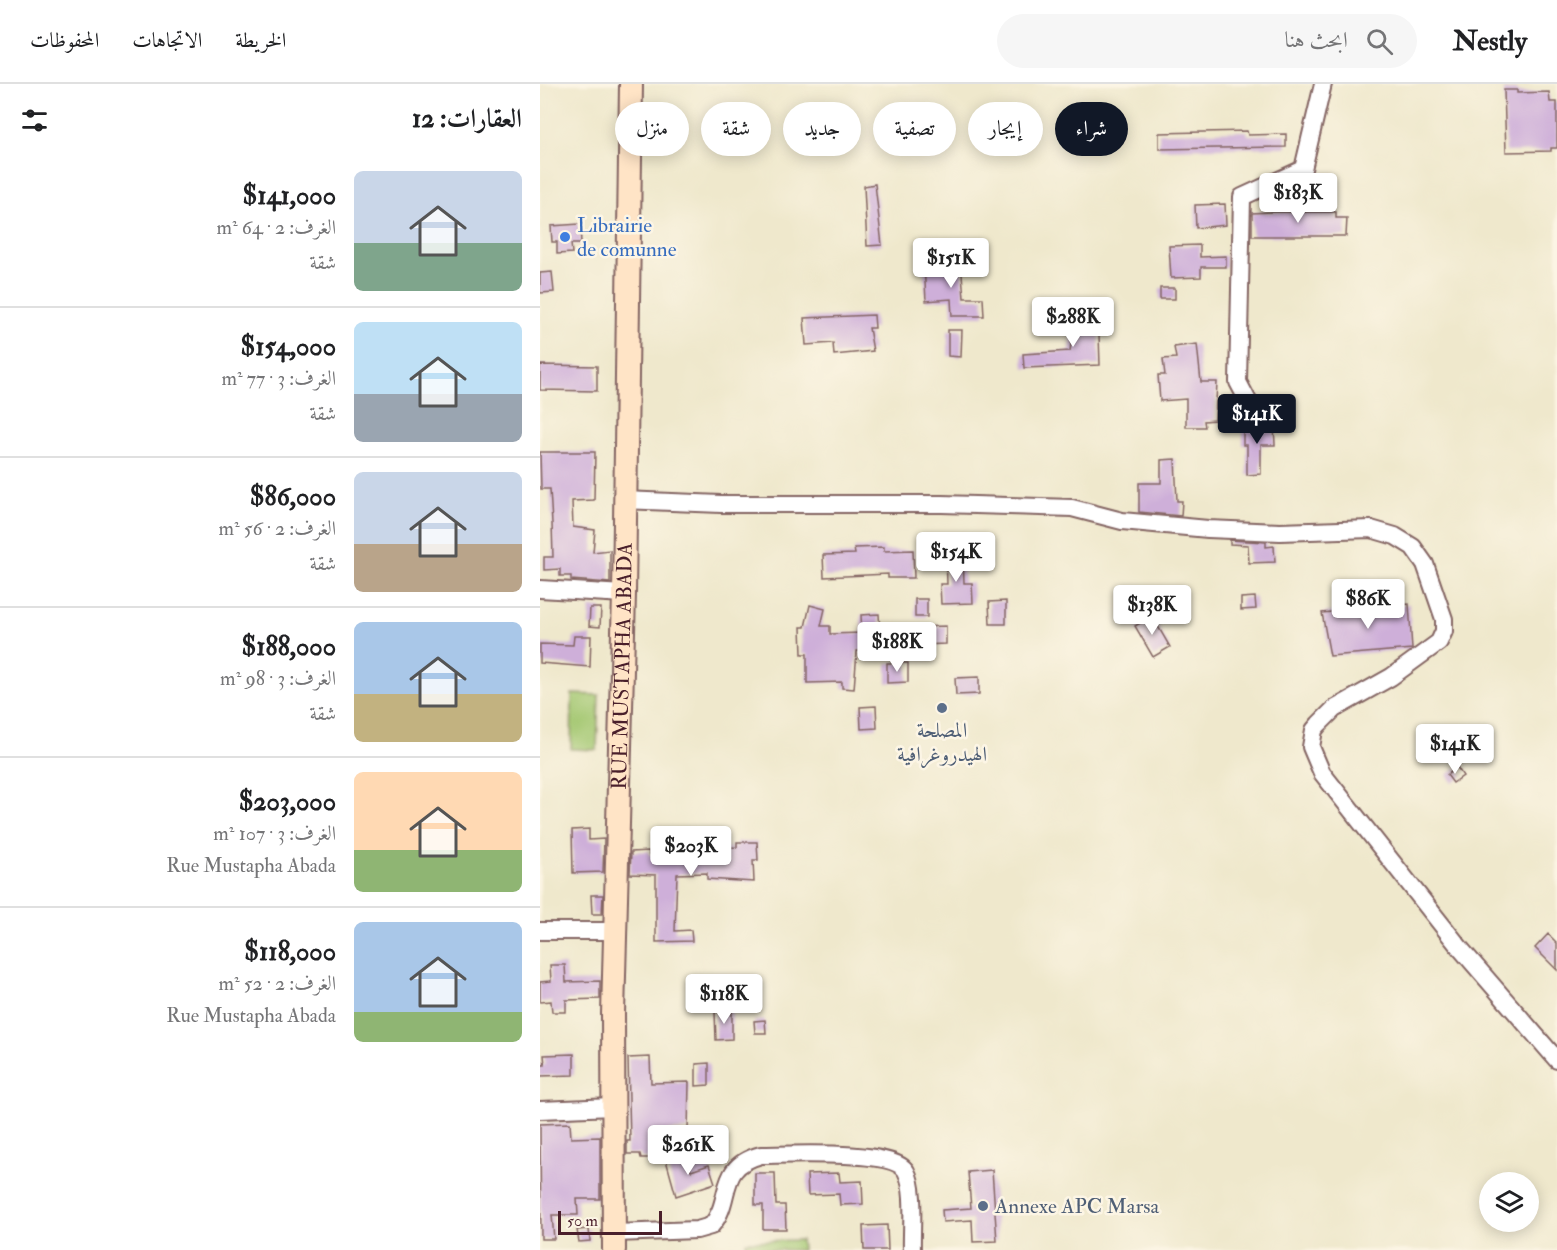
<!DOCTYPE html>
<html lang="ar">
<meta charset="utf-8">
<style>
:root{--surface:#fff;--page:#f6f6f6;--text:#202124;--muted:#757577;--line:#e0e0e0;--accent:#111827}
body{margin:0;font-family:"IM FELL Double Pica",Amiri,serif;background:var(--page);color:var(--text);direction:rtl;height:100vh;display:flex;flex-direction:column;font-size:22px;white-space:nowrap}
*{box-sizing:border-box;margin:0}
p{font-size:20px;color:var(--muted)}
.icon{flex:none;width:33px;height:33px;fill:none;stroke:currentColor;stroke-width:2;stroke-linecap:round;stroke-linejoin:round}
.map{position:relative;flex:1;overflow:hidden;direction:ltr}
.panel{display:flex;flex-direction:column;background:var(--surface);width:540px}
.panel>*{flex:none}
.hud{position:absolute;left:18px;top:18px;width:570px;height:54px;direction:rtl;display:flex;gap:12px}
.fabs{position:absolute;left:939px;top:1088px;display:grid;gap:12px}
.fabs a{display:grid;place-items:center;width:60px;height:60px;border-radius:50%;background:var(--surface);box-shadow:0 3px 15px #0003;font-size:30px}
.scale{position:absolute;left:18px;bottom:15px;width:104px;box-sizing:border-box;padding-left:6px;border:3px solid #4a1f2b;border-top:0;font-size:16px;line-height:21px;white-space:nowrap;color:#4a1f2b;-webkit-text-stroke:4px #fcf5e5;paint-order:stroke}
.price{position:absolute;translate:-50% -51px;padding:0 14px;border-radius:6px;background:#fff;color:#222;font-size:20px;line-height:39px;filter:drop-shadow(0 2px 3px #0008)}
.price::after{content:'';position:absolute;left:50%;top:36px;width:18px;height:14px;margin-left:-9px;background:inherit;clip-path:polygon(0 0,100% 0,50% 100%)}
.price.selected{background:var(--accent);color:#fff}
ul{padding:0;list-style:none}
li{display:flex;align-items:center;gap:18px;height:150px;padding:0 18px}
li+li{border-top:2px solid var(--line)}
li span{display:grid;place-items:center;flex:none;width:168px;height:120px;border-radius:9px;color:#555}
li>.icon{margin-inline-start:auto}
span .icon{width:72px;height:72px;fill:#fffc;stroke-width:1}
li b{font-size:26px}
h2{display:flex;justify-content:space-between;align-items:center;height:72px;padding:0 18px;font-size:26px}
.tag{padding:0 21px;border-radius:27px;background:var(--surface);box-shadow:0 3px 15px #0003;font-size:21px;line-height:54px}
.tag.selected{background:var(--accent);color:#fff}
header{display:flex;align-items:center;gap:36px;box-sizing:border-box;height:84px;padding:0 30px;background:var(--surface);border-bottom:2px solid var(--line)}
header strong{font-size:28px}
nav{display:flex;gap:33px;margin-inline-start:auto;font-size:21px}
.search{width:420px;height:54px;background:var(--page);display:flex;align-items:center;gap:15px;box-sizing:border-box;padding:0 21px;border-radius:33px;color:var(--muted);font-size:22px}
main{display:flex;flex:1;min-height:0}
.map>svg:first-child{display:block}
.green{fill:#a4c872;stroke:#77744e;stroke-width:1.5}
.building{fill:#ceafd9}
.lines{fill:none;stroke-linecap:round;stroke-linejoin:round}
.minor-casing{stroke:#846563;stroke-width:20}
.secondary-casing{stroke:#846563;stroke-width:26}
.minor{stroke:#fff;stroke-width:16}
.secondary{stroke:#ffe4c6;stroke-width:22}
.shop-dot{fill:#3f7fe0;stroke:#fcf5e5;stroke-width:2}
.service-dot{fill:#5c6f8a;stroke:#fcf5e5;stroke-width:2}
.labels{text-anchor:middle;stroke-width:5;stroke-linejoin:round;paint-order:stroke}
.shop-label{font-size:21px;fill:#366cbe;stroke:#fcf5e5;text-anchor:start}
.street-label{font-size:21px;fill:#4a1f2b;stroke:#fcf5e5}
.service-label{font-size:21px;fill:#4e5e75;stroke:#fcf5e5}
</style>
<header>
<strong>Nestly</strong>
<div class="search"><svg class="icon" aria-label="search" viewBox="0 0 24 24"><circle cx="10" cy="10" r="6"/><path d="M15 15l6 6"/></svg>ابحث هنا</div>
<nav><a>الخريطة</a><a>الاتجاهات</a><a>المحفوظات</a></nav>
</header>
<main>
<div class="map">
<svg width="1017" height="1166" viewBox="0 0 1017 1166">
<rect width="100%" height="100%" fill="#fcf5e5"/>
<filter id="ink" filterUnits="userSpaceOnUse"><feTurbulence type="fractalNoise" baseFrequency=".0167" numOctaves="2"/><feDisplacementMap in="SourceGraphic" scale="12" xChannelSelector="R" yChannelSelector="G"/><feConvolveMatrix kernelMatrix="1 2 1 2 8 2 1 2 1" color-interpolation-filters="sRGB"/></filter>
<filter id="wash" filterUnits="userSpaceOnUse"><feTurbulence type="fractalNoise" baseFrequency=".008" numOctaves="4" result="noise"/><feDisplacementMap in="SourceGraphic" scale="24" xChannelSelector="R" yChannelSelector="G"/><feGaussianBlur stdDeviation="1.35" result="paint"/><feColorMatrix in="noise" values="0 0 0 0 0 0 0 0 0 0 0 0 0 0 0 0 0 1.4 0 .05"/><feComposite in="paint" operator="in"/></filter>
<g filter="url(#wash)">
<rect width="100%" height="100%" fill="#efe8cc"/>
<!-- green -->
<path class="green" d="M32,610L59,611L57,666L31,665Z
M261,1156L262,1166H206V1157Z"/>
<g id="blocks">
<!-- building -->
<path class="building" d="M964,6H977V9L1009,8L1010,18H1017V64H1011V67L966,68Z
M707,47L708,51L746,50V63L619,65V49Z
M335,100L342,161L327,162L324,102Z
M685,120L686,141L656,144L655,121Z
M731,128H796V134H807L806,152H712V129Z
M40,140L41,160H31L32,169L17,170V158H12L11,142Z
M660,161V173L686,172V183H661V193L631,194L629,162Z
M421,178L424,214H443L444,232H412L411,215L386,217L384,179Z
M12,188L14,208L0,209V189Z
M620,204H635V215H620Z
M334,231L335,244H329L333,267L294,271L293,259L266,261L264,234Z
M534,237H566L568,250H559L560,281L484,284L483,270L530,267Z
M408,246H422L421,273L408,272Z
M657,260L661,298H677L675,336L664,337L665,343H646V315L620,317L618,291H625L623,275L636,274L634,263Z
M0,281L57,282V307L0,306Z
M734,341L735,361H721V390L707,391V361H703V342Z
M0,368H55L54,416L32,417L33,443L55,446L53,468L70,466V499L31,496V492H20V485L4,486V473H13L12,439L10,405H1Z
M635,375L637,417H642L641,432L599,428V399H621V376Z
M690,456L726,458V463L734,462L735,478L709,479L708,461L690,460Z
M344,463V467L373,466L374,494H348V490L284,493L283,471L315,470L314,464Z
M406,471H423L424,499H432L433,519L401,520L400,500H407Z
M715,513L716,525L701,526V514Z
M375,515H387V533H375Z
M466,517V540H450L449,518Z
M869,520L872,565L790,572L782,529Z
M270,521L285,525L281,542H290V550L322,549L321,531L339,530L340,548H355L356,567H317L314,605L302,604V598L267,599V570H262L261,543H265Z
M50,524H61L60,543L49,542Z
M612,532L630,563L613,573L595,542Z
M406,542V560L380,561L379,543Z
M34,552H51L50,583L0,579V560L33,561Z
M347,579H368V598L347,599Z
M439,593V610L416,611L415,594Z
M336,622L337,644L321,645L320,623Z
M917,683L923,692L913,699L907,691Z
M49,745V756L64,755L63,788L33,789L32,746Z
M148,758H160V764L197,763V758H217L218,776H213L214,798L167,795V789L137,790L135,847L151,846L152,857L116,858V791L90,790L91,768L109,767V771L148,770Z
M51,811H63L62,830H52Z
M1008,850L1017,859V886L995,864Z
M10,881H25L26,898L60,897V915L26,916V928H12L11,917L0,918V898L11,897Z
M192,927V955L176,956L175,928Z
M225,936L226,949H215L214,937Z
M34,970V991L0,992V981H5L4,971Z
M110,973L111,999L149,998L148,1046L127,1047V1074H101L100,1070H87V1057H90L88,974Z
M169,979V1001L156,1002V980Z
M30,1039L31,1054L60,1053V1115H37L38,1131H12L14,1155H1L0,1040Z
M144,1070L151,1087L169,1081L175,1099L136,1112L126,1076Z
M452,1086L457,1157L433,1158L432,1136L403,1138L402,1126L431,1124L428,1088Z
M215,1089H235L236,1121H245L246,1145H223V1121H215Z
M299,1089L300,1098L322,1097L323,1120L300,1121L299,1110L268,1111L267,1090Z
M347,1141L348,1166H324L323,1142Z
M49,1145L50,1157L39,1158L37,1146Z"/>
</g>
</g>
<g filter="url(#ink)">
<use href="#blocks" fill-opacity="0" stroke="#846563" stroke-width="1.5"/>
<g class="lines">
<defs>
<path id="minor" d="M708,317L698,298L702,113L763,85L783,0
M83,416L181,420H402L532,424L582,437L668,445L740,448L831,445L855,452L873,463L885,480L904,535V547L899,558L851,593L794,625L779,640L774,646L771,663L782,689L920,864L1017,976
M0,505L84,510
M0,847H75
M0,1026L73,1023
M75,1149L157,1146L171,1142C194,1116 175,1083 221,1071C248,1071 353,1065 366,1087C376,1105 371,1146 372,1166"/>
<g id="secondary">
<path id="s1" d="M74,1166L73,930L84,510L91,0"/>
</g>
</defs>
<!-- minor casing -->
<use href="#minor" class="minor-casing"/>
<!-- secondary casing -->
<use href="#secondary" class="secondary-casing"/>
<!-- minor -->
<use href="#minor" class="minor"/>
<!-- secondary -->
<use href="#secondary" class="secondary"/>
</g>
</g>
<!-- markers -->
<circle class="shop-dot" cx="25" cy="153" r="6"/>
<g class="service-dot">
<circle cx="402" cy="624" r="6"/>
<circle cx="443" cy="1122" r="6"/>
</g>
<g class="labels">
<!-- shop labels -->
<g class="shop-label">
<text x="37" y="148">Librairie<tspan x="37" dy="24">de comunne</tspan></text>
</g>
<!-- street labels -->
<g class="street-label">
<text dy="7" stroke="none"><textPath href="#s1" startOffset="584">RUE MUSTAPHA ABADA</textPath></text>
</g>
<!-- service labels -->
<g class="service-label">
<text x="402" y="653">المصلحة<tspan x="402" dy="24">الهيدروغرافية</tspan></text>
<text x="455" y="1129" text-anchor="start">Annexe APC Marsa</text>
</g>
</g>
</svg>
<div class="fabs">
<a><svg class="icon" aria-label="layers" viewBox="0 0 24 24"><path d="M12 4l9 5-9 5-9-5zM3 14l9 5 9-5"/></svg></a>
</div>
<div class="scale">50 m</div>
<b class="price" style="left:758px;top:140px">$183K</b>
<b class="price" style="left:411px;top:205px">$151K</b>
<b class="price" style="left:533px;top:264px">$288K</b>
<b class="price selected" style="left:717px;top:361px">$141K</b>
<b class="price" style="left:416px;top:499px">$154K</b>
<b class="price" style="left:828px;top:546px">$86K</b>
<b class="price" style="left:612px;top:552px">$138K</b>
<b class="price" style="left:357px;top:589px">$188K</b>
<b class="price" style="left:915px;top:691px">$141K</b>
<b class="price" style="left:151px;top:793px">$203K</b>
<b class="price" style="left:184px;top:941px">$118K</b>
<b class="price" style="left:148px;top:1092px">$261K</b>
<div class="hud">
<a class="tag selected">شراء</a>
<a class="tag">إيجار</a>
<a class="tag">تصفية</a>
<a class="tag">جديد</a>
<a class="tag">شقة</a>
<a class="tag">منزل</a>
</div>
</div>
<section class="panel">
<h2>العقارات: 12<svg class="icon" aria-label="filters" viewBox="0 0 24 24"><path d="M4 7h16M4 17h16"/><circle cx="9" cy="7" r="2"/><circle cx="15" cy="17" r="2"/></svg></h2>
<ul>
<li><span style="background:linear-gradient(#c9d6e8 60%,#7fa58c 0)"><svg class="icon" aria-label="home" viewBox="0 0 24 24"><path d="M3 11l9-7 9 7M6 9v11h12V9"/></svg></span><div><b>$141,000</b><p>الغرف: 2 · 64 m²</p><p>شقة</p></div></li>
<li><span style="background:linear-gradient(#bfe0f5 60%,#9aa5b1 0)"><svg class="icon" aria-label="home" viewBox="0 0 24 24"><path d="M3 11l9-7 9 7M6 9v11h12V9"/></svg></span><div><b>$154,000</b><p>الغرف: 3 · 77 m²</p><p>شقة</p></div></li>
<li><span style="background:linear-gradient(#c9d6e8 60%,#b9a48a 0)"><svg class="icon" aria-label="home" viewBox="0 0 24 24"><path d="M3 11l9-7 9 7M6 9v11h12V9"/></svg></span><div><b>$86,000</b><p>الغرف: 2 · 56 m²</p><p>شقة</p></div></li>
<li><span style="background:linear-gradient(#a9c7e8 60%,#c2b280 0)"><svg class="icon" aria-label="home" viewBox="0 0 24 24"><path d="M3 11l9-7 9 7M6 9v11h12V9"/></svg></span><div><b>$188,000</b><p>الغرف: 3 · 98 m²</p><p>شقة</p></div></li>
<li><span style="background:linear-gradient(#ffd9b3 65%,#8fb573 0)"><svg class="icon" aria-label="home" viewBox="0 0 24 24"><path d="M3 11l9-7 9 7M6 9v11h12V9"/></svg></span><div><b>$203,000</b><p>الغرف: 3 · 107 m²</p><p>Rue Mustapha Abada</p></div></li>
<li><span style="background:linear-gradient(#a9c7e8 75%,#8fb573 0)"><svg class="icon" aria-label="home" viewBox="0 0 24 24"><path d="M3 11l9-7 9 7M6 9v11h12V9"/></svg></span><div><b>$118,000</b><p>الغرف: 2 · 52 m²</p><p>Rue Mustapha Abada</p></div></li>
</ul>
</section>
</main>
